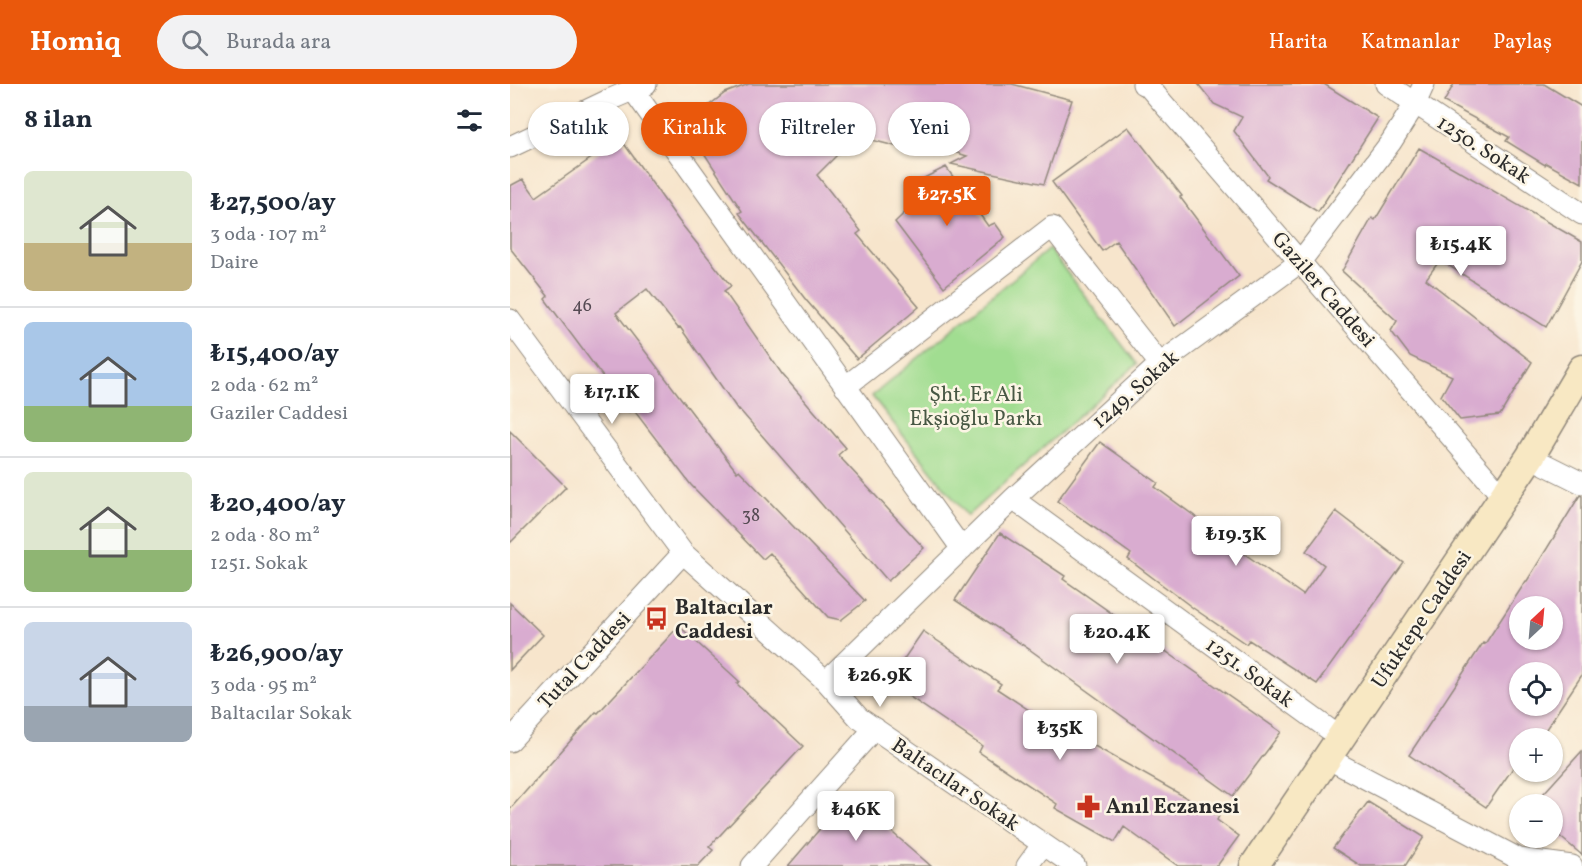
<!DOCTYPE html>
<html lang="tr">
<meta charset="utf-8">
<style>
:root{--surface:#fff;--page:#f2f2f3;--text:#1f2937;--muted:#747a83;--line:#e0e1e3;--accent:#ea580c}
body{margin:0;font-family:Vollkorn,serif;background:var(--page);color:var(--text);height:100vh;display:flex;flex-direction:column;font-size:22px;white-space:nowrap}
*{box-sizing:border-box;margin:0}
p{font-size:20px;color:var(--muted)}
.icon{flex:none;width:33px;height:33px;fill:none;stroke:currentColor;stroke-width:2;stroke-linecap:round;stroke-linejoin:round}
.map{position:relative;flex:1;overflow:hidden}
.sheet{display:flex;flex-direction:column;background:var(--surface);width:510px}
.sheet>*{flex:none}
.banner{position:absolute;left:18px;top:18px;width:570px;height:54px;display:flex;gap:12px}
.needle{width:39px;rotate:26deg}
.tools{position:absolute;left:999px;top:512px;display:grid;gap:12px}
.tools a{display:grid;place-items:center;width:54px;height:54px;border-radius:50%;background:var(--surface);box-shadow:0 2px 4px #0004;font-size:30px}
.price{position:absolute;translate:-50% -51px;padding:0 14px;border-radius:6px;background:#fff;color:#222;font-size:20px;line-height:39px;filter:drop-shadow(0 2px 3px #0008)}
.price::after{content:'';position:absolute;left:50%;top:36px;width:18px;height:14px;margin-left:-9px;background:inherit;clip-path:polygon(0 0,100% 0,50% 100%)}
.price.current{background:var(--accent);color:#fff}
ul{padding:0;list-style:none}
li{display:flex;align-items:center;gap:18px;height:150px;padding:0 24px}
li+li{border-top:2px solid var(--line)}
li span{display:grid;place-items:center;flex:none;width:168px;height:120px;border-radius:9px;color:#555}
li>.icon{margin-inline-start:auto}
span .icon{width:72px;height:72px;fill:#fffc;stroke-width:1}
li b{font-size:26px}
h2{display:flex;justify-content:space-between;align-items:center;height:72px;padding:0 24px;font-size:26px}
.chip{padding:0 21px;border-radius:27px;background:var(--surface);box-shadow:0 2px 4px #0004;font-size:21px;line-height:54px}
.chip.current{background:var(--accent);color:#fff}
header{display:flex;align-items:center;gap:36px;box-sizing:border-box;height:84px;padding:0 30px;background:var(--accent);color:#fff}
header strong{font-size:28px}
nav{display:flex;gap:33px;margin-inline-start:auto;font-size:21px}
.search{width:420px;height:54px;background:var(--page);display:flex;align-items:center;gap:15px;box-sizing:border-box;padding:0 21px;border-radius:33px;color:var(--muted);font-size:22px}
main{display:flex;flex:1;min-height:0}
.map>svg:first-child{display:block}
.green{fill:#a1dd91;stroke:#66845e;stroke-width:1.5}
.building{fill:#d9acd0;fill-rule:evenodd}
.lines{fill:none;stroke-linecap:round;stroke-linejoin:round}
.street-casing{stroke:#91887c;stroke-width:23}
.secondary-casing{stroke:#91887c;stroke-width:31}
.street{stroke:#fff;stroke-width:21}
.secondary{stroke:#f8e8c3;stroke-width:28}
.labels{text-anchor:middle;stroke-width:5;stroke-linejoin:round;paint-order:stroke}
.number-label{font-size:18px;fill:#564b54}
.street-label{font-size:21px;fill:#2b2b2b;stroke:#fcf5e5}
.park-label{font-size:21px;fill:#485844;stroke:#fcf5e5}
.poi-label{font-size:21px;font-weight:bold;fill:#2b2b2b;stroke:#fcf5e5;text-anchor:start}
</style>
<header>
<strong>Homiq</strong>
<div class="search"><svg class="icon" aria-label="search" viewBox="0 0 24 24"><circle cx="10" cy="10" r="6"/><path d="M15 15l6 6"/></svg>Burada ara</div>
<nav><a>Harita</a><a>Katmanlar</a><a>Paylaş</a></nav>
</header>
<main>
<section class="sheet">
<h2>8 ilan<svg class="icon" aria-label="filters" viewBox="0 0 24 24"><path d="M4 7h16M4 17h16"/><circle cx="9" cy="7" r="2"/><circle cx="15" cy="17" r="2"/></svg></h2>
<ul>
<li><span style="background:linear-gradient(#dfe7d0 60%,#c2b280 0)"><svg class="icon" aria-label="home" viewBox="0 0 24 24"><path d="M3 11l9-7 9 7M6 9v11h12V9"/></svg></span><div><b>₺27,500/ay</b><p>3 oda · 107 m²</p><p>Daire</p></div></li>
<li><span style="background:linear-gradient(#a9c7e8 70%,#8fb573 0)"><svg class="icon" aria-label="home" viewBox="0 0 24 24"><path d="M3 11l9-7 9 7M6 9v11h12V9"/></svg></span><div><b>₺15,400/ay</b><p>2 oda · 62 m²</p><p>Gaziler Caddesi</p></div></li>
<li><span style="background:linear-gradient(#dfe7d0 65%,#8fb573 0)"><svg class="icon" aria-label="home" viewBox="0 0 24 24"><path d="M3 11l9-7 9 7M6 9v11h12V9"/></svg></span><div><b>₺20,400/ay</b><p>2 oda · 80 m²</p><p>1251. Sokak</p></div></li>
<li><span style="background:linear-gradient(#c9d6e8 70%,#9aa5b1 0)"><svg class="icon" aria-label="home" viewBox="0 0 24 24"><path d="M3 11l9-7 9 7M6 9v11h12V9"/></svg></span><div><b>₺26,900/ay</b><p>3 oda · 95 m²</p><p>Baltacılar Sokak</p></div></li>
</ul>
</section>
<div class="map">
<svg width="1072" height="782" viewBox="0 0 1072 782">
<rect width="100%" height="100%" fill="#fcf5e5"/>
<filter id="ink" filterUnits="userSpaceOnUse"><feTurbulence type="fractalNoise" baseFrequency=".0167" numOctaves="2"/><feDisplacementMap in="SourceGraphic" scale="12" xChannelSelector="R" yChannelSelector="G"/><feConvolveMatrix kernelMatrix="1 2 1 2 8 2 1 2 1" color-interpolation-filters="sRGB"/></filter>
<filter id="wash" filterUnits="userSpaceOnUse"><feTurbulence type="fractalNoise" baseFrequency=".008" numOctaves="4" result="noise"/><feDisplacementMap in="SourceGraphic" scale="24" xChannelSelector="R" yChannelSelector="G"/><feGaussianBlur stdDeviation="1.35" result="paint"/><feColorMatrix in="noise" values="0 0 0 0 0 0 0 0 0 0 0 0 0 0 0 0 0 1.4 0 .05"/><feComposite in="paint" operator="in"/></filter>
<g filter="url(#wash)">
<rect width="100%" height="100%" fill="#f7e5cc"/>
<!-- green -->
<path class="green" d="M539,165L627,280L457,432L362,312Z"/>
<g id="blocks">
<!-- building -->
<path class="building" d="M239,0H502L562,16L534,100L441,80L457,72L392,52L389,63L346,52L307,91L351,147L347,150L409,223L347,275L296,216L229,129L232,127L175,40L215,9Z
M688,0H814L868,34L808,128L756,95L758,92L724,47L732,33L704,20Z
M944,0H1034L1072,23V99L1036,79L1035,81L996,57L999,53L934,18Z
M618,43L672,112L670,113L729,192L665,242L606,157L592,167L542,98Z
M110,54L169,137L221,202L214,207L272,290L336,364L328,371L414,464L378,497L229,325L228,326L170,243L168,244L137,205L106,229L227,388L229,386L355,517L331,536L318,533L260,469L253,475L181,401L123,325L119,328L35,215L38,212L0,164V102L13,95L26,113Z
M909,64L1072,158V177L1036,243L930,176L916,195L1022,278L990,331L950,336L931,312L942,292L900,272L881,247L887,237L832,187L862,134L865,136Z
M436,83L478,142L485,139L495,153L434,203L385,138L410,114L398,102Z
M0,347L56,403L0,459Z
M590,358L648,399L645,403L713,453L712,454L793,511L814,481L796,467L826,427L894,479L807,600L739,556L736,560L683,524L618,475L621,470L547,417Z
M1070,411L1072,412V591L1030,654H1010V674L976,723L899,671L973,559L975,560L1016,497H1017ZM1010,522H1042V555H1010ZM1010,588H1042V621H1010Z
M490,449L555,492L553,495L771,648L723,712L519,565L445,516Z
M0,519L33,551L0,586Z
M169,542L229,597L227,600L293,662L199,763L203,766L188,782H0V725L86,628L88,629Z
M413,547L491,600L487,605L578,665L581,660L709,732L707,736L729,752L707,782H668L614,743L605,758L545,724L547,720L469,668L472,662L378,598Z
M1072,667V771L1042,746V720H1024Z
M339,711L421,782H278Z
M858,718L914,753L895,782H851L823,764Z"/>
</g>
</g>
<g filter="url(#ink)">
<use href="#blocks" fill-opacity="0" stroke="#91887c" stroke-width="1.5"/>
<g class="lines">
<defs>
<path id="street" d="M633,0L638,2L993,413
M876,0L1072,130
M123,6L452,465
M0,63L99,16L136,0
M0,236L173,469L316,597L349,634L565,782
M335,303L542,143L650,280
M1020,373L1072,399
M503,415L831,654
M316,597L503,415L650,280L790,178L881,58L905,20L914,0
M0,657L173,469
M817,674L1009,775L1062,782
M242,782L365,644
M517,782L533,760"/>
<path id="secondary" d="M744,782L1020,373L1072,285"/>
</defs>
<!-- street casing -->
<use href="#street" class="street-casing"/>
<!-- secondary casing -->
<use href="#secondary" class="secondary-casing"/>
<!-- street -->
<use href="#street" class="street"/>
<!-- secondary -->
<use href="#secondary" class="secondary"/>
</g>
</g>
<!-- icons -->
<defs>
<symbol id="bus-bare" viewBox="-9 -9 18 18"><path d="M-5-6H5V4H4V6H2V4H-2V6H-4V4H-5ZM-3.5-4V0h7V-4ZM-3.5 1.2v1.5H-2V1.2ZM2 1.2v1.5H3.5V1.2Z" fill="#c8321e" stroke="#fcf5e5" stroke-width="2.5" paint-order="stroke"/></symbol>
<symbol id="pharmacy-bare" viewBox="-9 -9 18 18"><path d="M-2-6h4v4h4v4h-4v4h-4v-4h-4v-4h4Z" fill="#c8321e" stroke="#fcf5e5" stroke-width="2.5" paint-order="stroke"/></symbol>
</defs>
<g fill-rule="evenodd">
<use href="#bus-bare" x="130" y="518" width="33" height="33"/>
<use href="#pharmacy-bare" x="562" y="706" width="33" height="33"/>
</g>
<g class="labels">
<!-- number labels -->
<g class="number-label">
<text x="72" y="227">46</text>
<text x="241" y="437">38</text>
</g>
<!-- street labels -->
<g class="street-label">
<text transform="translate(974 65) rotate(33)" y="7">1250. Sokak</text>
<text transform="translate(814 205) rotate(49)" y="7">Gaziler Caddesi</text>
<text transform="translate(625 305) rotate(-41)" y="7">1249. Sokak</text>
<text transform="translate(911 535) rotate(-56)" y="7">Ufuktepe Caddesi</text>
<text transform="translate(74 576) rotate(-47)" y="7">Tutal Caddesi</text>
<text transform="translate(740 588) rotate(36)" y="7">1251. Sokak</text>
<text transform="translate(446 700) rotate(34)" y="7">Baltacılar Sokak</text>
</g>
<!-- park labels -->
<g class="park-label">
<text x="466" y="317">Şht. Er Ali<tspan x="466" dy="24">Ekşioğlu Parkı</tspan></text>
</g>
<!-- poi labels -->
<g class="poi-label">
<text x="165" y="530">Baltacılar<tspan x="165" dy="24">Caddesi</tspan></text>
<text x="596" y="729">Anıl Eczanesi</text>
</g>
</g>
</svg>
<div class="tools">
<a><svg class="needle" viewBox="-14 -14 28 28"><path d="M0-13l5 13h-10z" fill="#e53935"/><path d="M0 13l5-13h-10z" fill="#747a83"/></svg></a>
<a><svg class="icon" aria-label="locate" viewBox="0 0 24 24"><circle cx="12" cy="12" r="6"/><path d="M12 2v4M12 18v4M2 12h4M18 12h4"/></svg></a>
<a>+</a>
<a>−</a>
</div>
<b class="price current" style="left:437px;top:143px">₺27.5K</b>
<b class="price" style="left:951px;top:193px">₺15.4K</b>
<b class="price" style="left:102px;top:341px">₺17.1K</b>
<b class="price" style="left:726px;top:483px">₺19.3K</b>
<b class="price" style="left:607px;top:581px">₺20.4K</b>
<b class="price" style="left:370px;top:624px">₺26.9K</b>
<b class="price" style="left:550px;top:677px">₺35K</b>
<b class="price" style="left:346px;top:758px">₺46K</b>
<div class="banner">
<a class="chip">Satılık</a>
<a class="chip current">Kiralık</a>
<a class="chip">Filtreler</a>
<a class="chip">Yeni</a>
</div>
</div>
</main>
